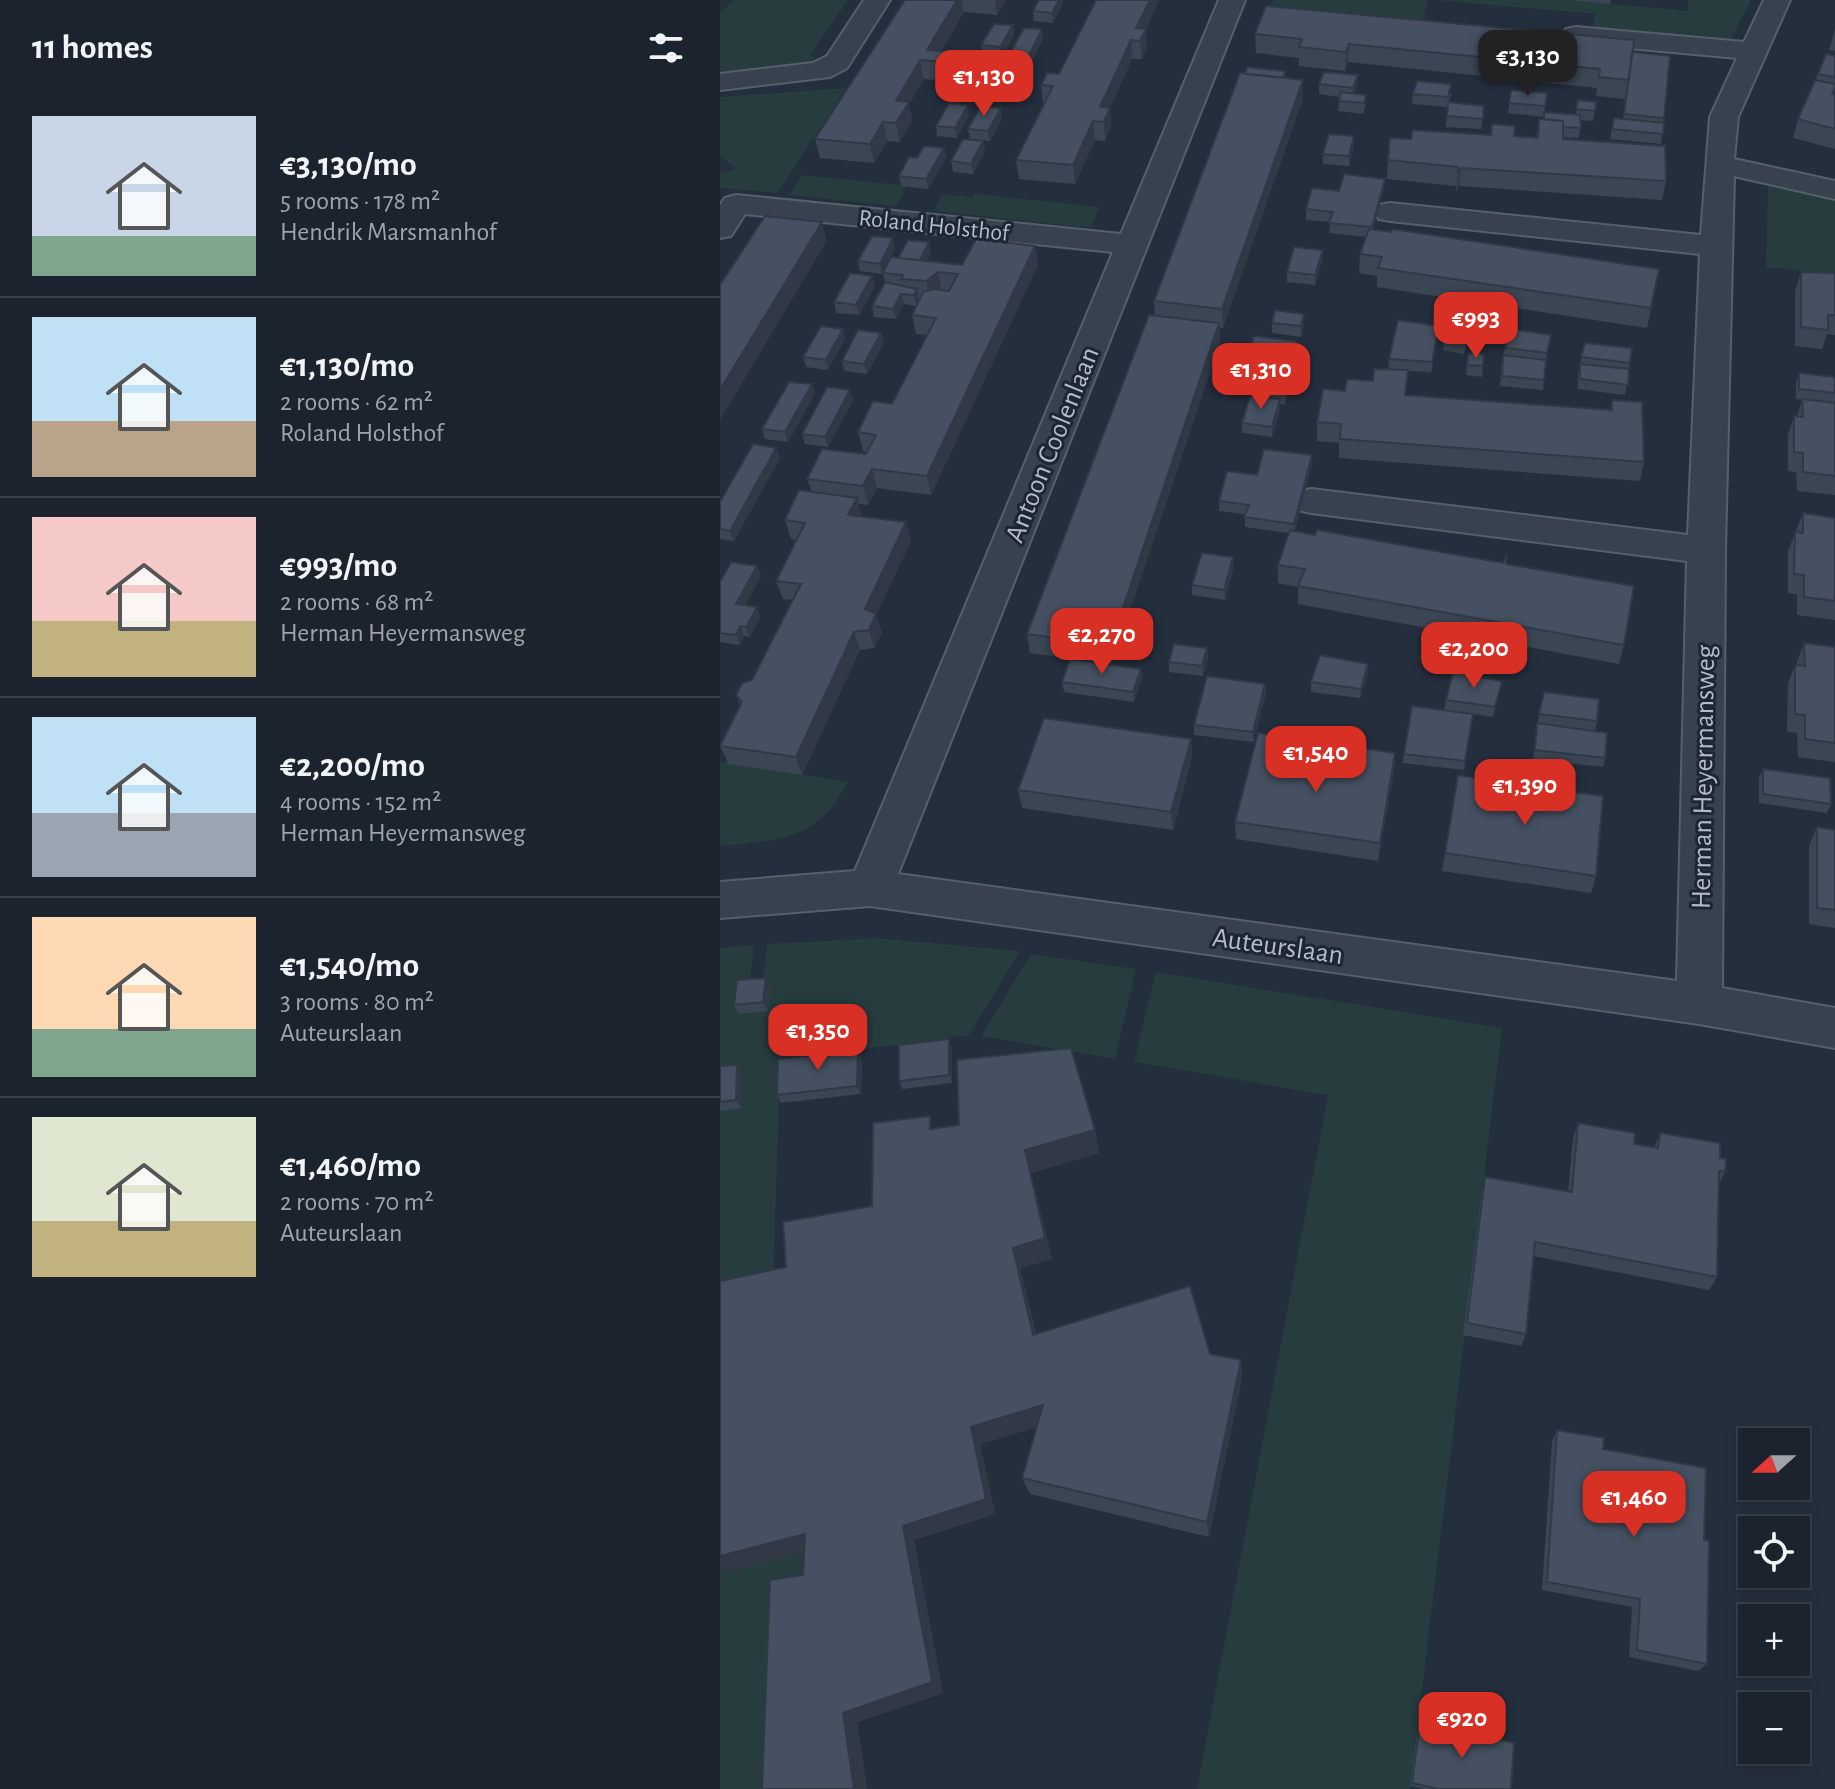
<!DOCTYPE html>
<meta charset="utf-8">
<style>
:root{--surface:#1b232e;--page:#282f3a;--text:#f1f3f6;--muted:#a0a4aa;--line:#39404a;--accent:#d93025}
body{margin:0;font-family:"Alegreya Sans",sans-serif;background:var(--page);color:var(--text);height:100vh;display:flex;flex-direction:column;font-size:30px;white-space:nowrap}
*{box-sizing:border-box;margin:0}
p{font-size:26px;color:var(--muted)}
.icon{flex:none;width:44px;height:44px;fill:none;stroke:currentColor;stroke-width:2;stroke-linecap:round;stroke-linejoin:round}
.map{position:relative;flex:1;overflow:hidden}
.details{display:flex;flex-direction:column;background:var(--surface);width:720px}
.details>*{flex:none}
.needle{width:52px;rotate:249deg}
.fabs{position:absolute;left:1018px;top:1428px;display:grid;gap:16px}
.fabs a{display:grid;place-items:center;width:72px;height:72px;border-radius:0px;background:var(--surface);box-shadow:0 4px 12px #0003,0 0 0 2px var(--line);font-size:40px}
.price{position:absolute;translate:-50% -68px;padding:0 18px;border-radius:16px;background:var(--accent);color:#fff;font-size:26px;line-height:52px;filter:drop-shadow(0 2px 4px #0008)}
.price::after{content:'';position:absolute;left:50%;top:48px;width:24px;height:18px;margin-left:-12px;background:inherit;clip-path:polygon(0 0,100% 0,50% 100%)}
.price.current{background:#222;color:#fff}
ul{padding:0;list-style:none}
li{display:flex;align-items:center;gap:24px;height:200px;padding:0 32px}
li+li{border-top:2px solid var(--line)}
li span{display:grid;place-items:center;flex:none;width:224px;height:160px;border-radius:0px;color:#555}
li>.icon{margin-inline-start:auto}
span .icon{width:96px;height:96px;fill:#fffc;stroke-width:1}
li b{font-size:34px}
h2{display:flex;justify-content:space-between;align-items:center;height:96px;padding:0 32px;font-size:34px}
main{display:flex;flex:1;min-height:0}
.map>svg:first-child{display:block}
.green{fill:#263c3f}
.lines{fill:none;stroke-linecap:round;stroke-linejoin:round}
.minor-casing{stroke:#565f6c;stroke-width:4}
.minor{fill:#38414e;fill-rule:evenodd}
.wall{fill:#3b4654}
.shaded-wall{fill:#303945}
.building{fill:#455162;stroke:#303945;stroke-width:2}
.labels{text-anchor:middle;stroke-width:6;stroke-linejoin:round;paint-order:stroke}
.far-street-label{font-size:24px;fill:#b4bcc9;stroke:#1d2633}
.street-label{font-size:28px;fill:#b4bcc9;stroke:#1d2633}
</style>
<main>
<section class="details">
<h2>11 homes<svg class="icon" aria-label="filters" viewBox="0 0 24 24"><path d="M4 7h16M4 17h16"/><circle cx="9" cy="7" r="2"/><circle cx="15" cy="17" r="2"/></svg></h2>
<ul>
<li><span style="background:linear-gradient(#c9d6e8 75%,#7fa58c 0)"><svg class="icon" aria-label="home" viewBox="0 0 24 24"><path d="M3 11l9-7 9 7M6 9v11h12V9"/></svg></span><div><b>€3,130/mo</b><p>5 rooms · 178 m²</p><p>Hendrik Marsmanhof</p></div></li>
<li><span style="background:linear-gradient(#bfe0f5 65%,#b9a48a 0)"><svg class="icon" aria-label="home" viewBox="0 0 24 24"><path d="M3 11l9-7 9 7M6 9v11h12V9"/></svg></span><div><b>€1,130/mo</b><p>2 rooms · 62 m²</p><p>Roland Holsthof</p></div></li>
<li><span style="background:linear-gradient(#f6c9c9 65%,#c2b280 0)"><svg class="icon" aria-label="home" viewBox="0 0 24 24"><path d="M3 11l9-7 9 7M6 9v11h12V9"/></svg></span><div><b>€993/mo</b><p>2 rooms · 68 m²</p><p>Herman Heyermansweg</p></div></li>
<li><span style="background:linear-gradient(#bfe0f5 60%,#9aa5b1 0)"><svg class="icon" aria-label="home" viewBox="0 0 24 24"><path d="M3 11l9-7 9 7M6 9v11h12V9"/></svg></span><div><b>€2,200/mo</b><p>4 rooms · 152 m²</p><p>Herman Heyermansweg</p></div></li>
<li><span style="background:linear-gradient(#ffd9b3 70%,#7fa58c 0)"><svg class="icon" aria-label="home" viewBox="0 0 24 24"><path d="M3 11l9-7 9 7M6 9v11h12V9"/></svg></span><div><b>€1,540/mo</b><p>3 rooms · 80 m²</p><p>Auteurslaan</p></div></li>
<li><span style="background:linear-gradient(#dfe7d0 65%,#c2b280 0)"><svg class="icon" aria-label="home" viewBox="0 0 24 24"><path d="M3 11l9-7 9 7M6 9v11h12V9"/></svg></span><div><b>€1,460/mo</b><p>2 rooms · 70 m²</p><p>Auteurslaan</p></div></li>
</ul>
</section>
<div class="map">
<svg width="1115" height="1789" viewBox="0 0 1115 1789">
<rect width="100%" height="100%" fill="#242f3e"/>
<!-- green -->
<path class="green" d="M15,0H128L90,56L100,59L74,68L0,73V13Z
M553,0H708L702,21L550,7Z
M716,0H849L968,11V0H1031L1010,41L873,29L875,14Z
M126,88L58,193L0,188V170L5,173L16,168L0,157V97Z
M82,175L181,185L187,186L176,206L70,195Z
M1048,185L1115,200V274L1046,267Z
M255,193L273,196L380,207L370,228L214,211L222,194L252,197Z
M0,761L8,762L128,782C97,841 61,840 0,846Z
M156,938L300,951L249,1035L60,1060L53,1293L0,1305V948L34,945L29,988L43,987L47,944Z
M311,954L416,969L395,1059L261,1036Z
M436,972L782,1028L690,1789H477L608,1095L414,1062Z
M0,1514L100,1549L59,1789H0Z"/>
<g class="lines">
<defs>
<path id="minor" d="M144,0H170L127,68L110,77L0,90V74L93,63L107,56Z
M499,0H525L178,874L957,981L967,561L591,513L578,510L573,501L578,492L591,489L968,535L980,254L670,221L659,219L655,212L659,205L670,203L981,235L990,117L1017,58L856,43L846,41L842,35L846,29L856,27L1024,42L1044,0H1070L1018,117L1014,159L1115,181V199L1014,176L1005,550L1002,988L1115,1008V1048L979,1024L150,906L0,918V882L135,871L393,252L25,214L11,236L0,238V205L5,198L16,195L401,234Z"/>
</defs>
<!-- minor casing -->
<use href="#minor" class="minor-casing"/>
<!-- minor -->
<use href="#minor" class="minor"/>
</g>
<!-- wall -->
<path class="wall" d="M185,0H286L277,15L244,12L221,51L228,52L231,70L225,81L204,79L189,104L192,121L180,142L167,141L154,163L100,158L95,139Z
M319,0H343V3L333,23L314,21L313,11Z
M439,0L426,29L427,48L422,59H412L390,108L391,127L385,141L375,140L355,184L299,179L296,160L323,104L321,85L339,74Z
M849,0H891L890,4Z
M293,25L294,35L282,57L263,55L261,45Z
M322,29L323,39L308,69L302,68L303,77L292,99L273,97L271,87L289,66L288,57Z
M1115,29V51L1109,50Z
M535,34L912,52L944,118L941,144L890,139L894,118L903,119L907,88L905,99L876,96L877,88L628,62L625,71L579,66V58L536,53Z
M1115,56V90L1114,94L1115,95V149L1073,138L1078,119L1098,74Z
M270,64L272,74L260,95L241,94L239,83Z
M565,71V78L583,98L503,328L499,327L500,342L392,664L310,653L307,634L435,316L434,301L525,74Z
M638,75L637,85L634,93L646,105L643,114L618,111L620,97L599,94V84Z
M791,90L827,93L824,112L856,115L858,100L876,102L873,121L861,120L859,138L843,137V139L946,181L942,200L739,186L736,193V186L667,179L668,160L691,139L794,136L816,137L819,119H823L824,112V117L788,113Z
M693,94H731L729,102L764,106L761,129L726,127L727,107L692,104Z
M249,115L237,138L217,136L216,126Z
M282,118L270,141L250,139L248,129Z
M263,141L265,151L253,174L233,172L231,161Z
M634,147L629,166L603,164V154Z
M224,148L226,158L208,189L181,186L179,176L197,158Z
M664,189L653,230L939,269L927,328L657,287V276L639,273L640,254L646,237L609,233L610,222L586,220V209Z
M209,242L211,253L207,261L242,265H318L211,495L157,488L148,505L138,504L142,517L186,522L191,541L156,615L162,633L154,648L140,650L82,775L8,764L0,745L20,704L16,695L32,680L73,600L63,599L56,581L77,540L71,539L65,520L92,492L87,479L146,454L147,452L143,451L138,432L172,404L207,335L196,334L192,315L196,306L184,304L176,319L154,317L152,306L165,282L163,273L178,258Z
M175,249L162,274L140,271L138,261Z
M603,250L602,260L595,285L567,282V272Z
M1081,272L1115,273V335L1107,334L1102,349L1075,346V291Z
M155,286L139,315L116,313L114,302Z
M552,323L584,324L581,337L552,333Z
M749,331L744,354L723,350L724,340Z
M831,335L826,360L823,390L780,386L781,366L785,348Z
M718,336L711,372L688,371L686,395L890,410L892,400L924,462L920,481L619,458V443L597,441V422L625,391L653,381L668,369L669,359Z
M125,339L108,370L86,367L83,357Z
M576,341V351L573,364L531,359L530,349Z
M164,343L147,374L124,371L122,361Z
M865,343L912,348L905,395L858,389V374Z
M748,353L764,354L762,377L746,375Z
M1079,373L1115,377V495L1077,491L1076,472L1068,471V435L1074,416H1077L1082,400L1076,399V383Z
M92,384L95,394L68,442L45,439L42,429Z
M570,387L565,405L560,404V410L552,437L522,433V423L545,398V392Z
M130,390L133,400L108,447L85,444L82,434Z
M56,448L60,458L14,541L0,539V502Z
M592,465L575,531L786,564L904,645L899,664L578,604V587L558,583V565L569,533L525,527V514L499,511V501L537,475Z
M1083,513L1115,518V620L1077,615V594L1068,593V551Z
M514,567L505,600L472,595V585Z
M41,576L25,605L40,617L30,637L24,636L20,645L0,642V582Z
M1084,643L1115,647V762L1078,757L1077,733L1067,732L1068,683L1075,665H1077V662Z
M487,648L488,658L483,676L449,672V662Z
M421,669L422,678L414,702L344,692L342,682Z
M648,673L640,698L591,692V682Z
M782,681L773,717L753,714L744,770L683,763L684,754L724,710L726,700Z
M545,684L546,694L533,742L474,735V725Z
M819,714L877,721L875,731L885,758L883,767L813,759Z
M471,739L472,757L453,830L302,808L298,790Z
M675,753L674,771L658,861L516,839L515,822L571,756L569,767L636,777Z
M1043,769L1111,804L1107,813L1039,803V778Z
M738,775L772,787L846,798L847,791L876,876L871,893L722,871Z
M1097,827L1115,830V928L1089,924V845Z
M46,978L51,986L48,1011L18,1014L14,1005Z
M232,1047V1083L182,1089L179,1081Z
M142,1058L141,1094L61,1103L57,1095Z
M0,1066L22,1073L21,1108L0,1111Z
M858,1123L914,1144L934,1148L940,1133L1000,1158L1005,1172L999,1184L997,1277L989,1290L813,1256L806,1334L801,1346L743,1335L762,1191L765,1177L848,1191L853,1138Z
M214,1129L375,1130L379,1153L311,1173L332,1259L300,1268L316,1334L490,1354L521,1360L522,1378L489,1537L310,1494L302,1478L317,1427L260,1444L275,1514L194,1540L223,1693L137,1722L147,1789H42L83,1575L84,1553L10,1572L66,1267L152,1206Z
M837,1430L883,1449L984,1540L987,1664L978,1671L909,1657L912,1607L822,1590L832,1441Z
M700,1722L791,1789H706L690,1786L698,1725Z"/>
<!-- shaded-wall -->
<path class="shaded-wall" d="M237,0H242L244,12L215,62L207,50Z
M275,0H286L277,15Z
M339,0H343V3L333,23L332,13Z
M430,0H439L424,32L426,29L427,48L422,59L420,41L416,28Z
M293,25L294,35L282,57L280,47Z
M322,29L323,39L308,69L307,59Z
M411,40L412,59L390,108L391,127L385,141L384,122L380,107Z
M629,44L628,62L625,71L626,52Z
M228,52L231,70L225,81L222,62Z
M200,60L204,79L189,104L192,121L180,142L176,123V101Z
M270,64L272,74L260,95L259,85Z
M302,67L303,77L292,99L290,89Z
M638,75L637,85L633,98V88Z
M583,80V98L503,328L502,309Z
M248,105L249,115L237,138L235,128Z
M281,108L282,118L270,141L268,131Z
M373,121L375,140L355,184L353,165Z
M163,122L167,141L154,163L150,144Z
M634,136V147L629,166V156Z
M263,141L265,151L253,174L251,164Z
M224,148L226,158L208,189L206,179Z
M741,168L739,186L736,193L738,174Z
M665,179L664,189L651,238L652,227Z
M102,222L107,241L0,420V390Z
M173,238L175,249L162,274L160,264Z
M209,242L211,253L197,278L195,268Z
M315,246L318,265L211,495L207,476Z
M603,250L602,260L595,285V275Z
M218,272L222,291L210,300L206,281Z
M152,276L155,286L139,315L136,305Z
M197,289L199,299L196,306L194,295Z
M181,294L184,304L176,319L173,309Z
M584,314V324L581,337V326Z
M499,323L500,342L392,664L390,646Z
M123,329L125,339L108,370L106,360Z
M161,333L164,343L147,374L144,364Z
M576,341V351L573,364V354Z
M570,376V387L565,405V394Z
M92,384L95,394L68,442L65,432Z
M130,390L133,400L108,447L105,437Z
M560,399V410L552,437V427Z
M56,448L60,458L14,541L10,531Z
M592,455V465L574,534V524Z
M152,469L157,488L148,505L143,486Z
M137,498L142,517L128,515Z
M186,522L191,541L156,615L162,633L154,648L149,630L145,609Z
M513,557L514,567L505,600L504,590Z
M37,566L41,576L20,614L16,604Z
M37,607L40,617L30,637L26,627Z
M20,626L24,636L20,645L16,635Z
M134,632L140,650L82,775L76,757Z
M487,648L488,658L483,676L482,666Z
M648,664V673L640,698L641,689Z
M421,669L422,678L414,702L413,692Z
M545,684L546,694L533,742V732Z
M572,738L571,756L564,784V767Z
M471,739L472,757L453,830L451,812Z
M675,753L674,771L658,861L660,843Z
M46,978L51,986L48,1011L43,1002Z
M229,1039L232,1047V1083L229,1075Z
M138,1050L142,1058L141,1094L137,1086Z
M17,1065L22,1073L21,1108L16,1100Z
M375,1130L379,1153L311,1173L332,1259L300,1268L320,1354L313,1335L293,1248L305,1150Z
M521,1360L522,1378L489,1537L487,1522Z
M323,1405L329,1423L260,1444L275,1514L194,1540L223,1693L137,1722L147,1789H134L123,1713L183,1526L251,1427Z
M85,1534L100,1549L10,1572L0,1564V1556Z"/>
<!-- building -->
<path class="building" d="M185,0H237L207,50L228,52L222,62L200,60L176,101L189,102L176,123L163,122L150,144L95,139Z
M319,0H339L332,13L313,11Z
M376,0H430L416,28L426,29L420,41L411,40L380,107L390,108L384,122L373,121L353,165L296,160L333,86L321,85L327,73L339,74Z
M546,6L914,40L909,80L879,77L880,69L629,44L626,52L579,47L582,39L535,34Z
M274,24L293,25L280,47L261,45Z
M304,28L322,29L307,59L288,57Z
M912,52L950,56L944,118L904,114Z
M1106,54L1115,56V77L1098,74Z
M251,62L270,64L259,85L239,83Z
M283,65L302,67L290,89L271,87Z
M527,67L565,71L563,78L525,74Z
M604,72L638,75L633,88L599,84Z
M520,73L583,80L502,309L434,301Z
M1095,80L1115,84V88L1112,94L1115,95V129L1078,119Z
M697,81L731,84L728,97L693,94Z
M791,90L827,93L825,106L789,103Z
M621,92L646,95L644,103L619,101Z
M858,100L876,102L875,111L856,109Z
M728,102L764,106L763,119L727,116Z
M229,103L248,105L235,128L216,126Z
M261,106L281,108L268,131L248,129Z
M824,112L860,115L861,128L843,127V121L824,119Z
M894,118L944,123L943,134L892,129Z
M819,119L843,121V139L945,146L946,181L741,168L738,174V167L668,160L670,138L691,139L693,130L771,135L772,124L795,126L794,136L818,138Z
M609,134L634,136L629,156L603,154Z
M243,139L263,141L251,164L231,161Z
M204,146L224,148L206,179L179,176L189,157L197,158Z
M624,174L665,179L652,227L609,223L613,212L586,209L592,188L619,191Z
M45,216L102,222L0,390V285Z
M649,229L671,232L672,229L939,269L931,308L658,268L662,257L640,254Z
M152,236L173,238L160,264L138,261Z
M256,239L315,246L207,476L152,469L143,486L87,479L102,449L146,454L156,435L138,432L153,401L172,404L216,318L192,315L203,292L214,289L229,291L238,274L218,272L206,281L181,279L183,275L163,273L171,257L242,265Z
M188,240L209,242L200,260L178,258Z
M574,247L603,250L595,275L567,272Z
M1081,272L1115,273V315H1108V330L1081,327Z
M130,273L152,276L136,305L114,302Z
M165,282L197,289L194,295L181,294L173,309L152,306Z
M555,310L584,314L581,326L552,323Z
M429,315L499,323L390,646L307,634Z
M678,320L719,326L712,362L669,359Z
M101,326L123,329L106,360L83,357Z
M738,329L749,331L746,343L724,340L726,333Z
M790,329L831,335L827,353L785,348Z
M138,330L161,333L144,364L122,361Z
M534,336L576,341L573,354L530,349Z
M865,343L912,348L910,363L861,357Z
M748,353L764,354L763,366L747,365Z
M783,355L826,360L824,380L782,376Z
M860,364L909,369L908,385L860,379Z
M654,369L688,370L685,395L892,410V400L922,402L924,462L620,439L621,424L597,422L603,389L625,391L627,379L653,381Z
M1079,373L1115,377V393L1079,389Z
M550,374L570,376L565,394L545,392Z
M69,382L92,384L65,432L42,429Z
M107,387L130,390L105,437L82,434Z
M530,396L560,399L552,427L522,423Z
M1082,399L1115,403V476L1083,472V453L1074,452V416L1083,417Z
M33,444L56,448L10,531L0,529V502Z
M544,449L592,455L574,524L524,517L529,505L499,501L507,471L537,475Z
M79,490L137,498L128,515L186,522L145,609L156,614L149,630L134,632L76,757L0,746L22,702L16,695L22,683L32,680L81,584L56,581L85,523L65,520Z
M1083,513L1115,518V601L1084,597V575L1074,574L1075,532L1083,533Z
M570,530L595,535L597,530L783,563L787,554L786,564L914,586L904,645L578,586L585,569L558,565Z
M482,553L513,557L504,590L472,585Z
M11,562L37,566L16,604L37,607L26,627L20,626L16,635L0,633V582Z
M1084,643L1115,647V743L1085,739V715L1075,714V665L1085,666Z
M454,644L487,648L482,666L449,662Z
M600,655L648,664L641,689L591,682Z
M350,659L421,669L413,692L342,682Z
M733,672L782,681L775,707L726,700Z
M487,676L545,684L533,732L474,725Z
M824,692L879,699L877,721L819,714Z
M692,706L753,714L745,761L684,754Z
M324,718L471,739L451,812L298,790Z
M817,723L887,733L885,758L815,750Z
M538,733L572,738L564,767L636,777L642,748L675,753L660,843L515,822Z
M1043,769L1110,778L1111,804L1043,794Z
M738,775L772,780V787L847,798V791L883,796L876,876L725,853Z
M1097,827L1115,830V910L1097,908Z
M46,978L43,1002L14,1005L17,980Z
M229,1039V1075L179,1081V1045Z
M351,1048L375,1130L305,1150L325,1238L293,1248L313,1335L470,1286L490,1354L521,1360L487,1522L302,1478L323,1405L251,1427L266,1499L183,1526L212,1682L123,1713L134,1789H42L50,1580L83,1575L85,1534L0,1556V1281L66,1267L63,1222L152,1206L153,1123L210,1116V1129L239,1125L237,1060Z
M138,1050L137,1086L57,1095L58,1059Z
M17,1065L16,1100L0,1102V1066Z
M858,1123L915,1133L914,1144L938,1148L940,1133L1000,1143V1158L1006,1159L1005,1172L999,1171L997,1277L815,1242L806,1334L747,1323L765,1177L852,1192Z
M837,1430L884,1438L883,1449L986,1468L984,1540L989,1541L987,1664L917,1650L920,1599L827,1582Z
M700,1722L794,1743L791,1789H719L692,1783Z"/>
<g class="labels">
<!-- far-street labels -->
<g class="far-street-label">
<text transform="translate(214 225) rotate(6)" y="8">Roland Holsthof</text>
</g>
<!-- street labels -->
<g class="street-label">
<text transform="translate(331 444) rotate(-68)" y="10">Antoon Coolenlaan</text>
<text transform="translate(982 777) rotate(-89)" y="10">Herman Heyermansweg</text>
<text transform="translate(558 945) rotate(8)" y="10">Auteurslaan</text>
</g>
</g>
</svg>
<div class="fabs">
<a><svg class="needle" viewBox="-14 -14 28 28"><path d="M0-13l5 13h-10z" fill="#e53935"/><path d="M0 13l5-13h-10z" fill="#a0a4aa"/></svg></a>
<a><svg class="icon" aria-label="locate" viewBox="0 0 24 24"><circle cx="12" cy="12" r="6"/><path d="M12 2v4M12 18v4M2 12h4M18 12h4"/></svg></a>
<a>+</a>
<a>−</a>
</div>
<b class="price current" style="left:808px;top:98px">€3,130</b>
<b class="price" style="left:264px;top:118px">€1,130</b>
<b class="price" style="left:756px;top:360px">€993</b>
<b class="price" style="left:541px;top:411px">€1,310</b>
<b class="price" style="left:382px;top:676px">€2,270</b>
<b class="price" style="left:754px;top:690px">€2,200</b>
<b class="price" style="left:596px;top:794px">€1,540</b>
<b class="price" style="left:805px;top:827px">€1,390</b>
<b class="price" style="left:98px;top:1072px">€1,350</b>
<b class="price" style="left:914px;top:1539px">€1,460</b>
<b class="price" style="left:742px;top:1760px">€920</b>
</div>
</main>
